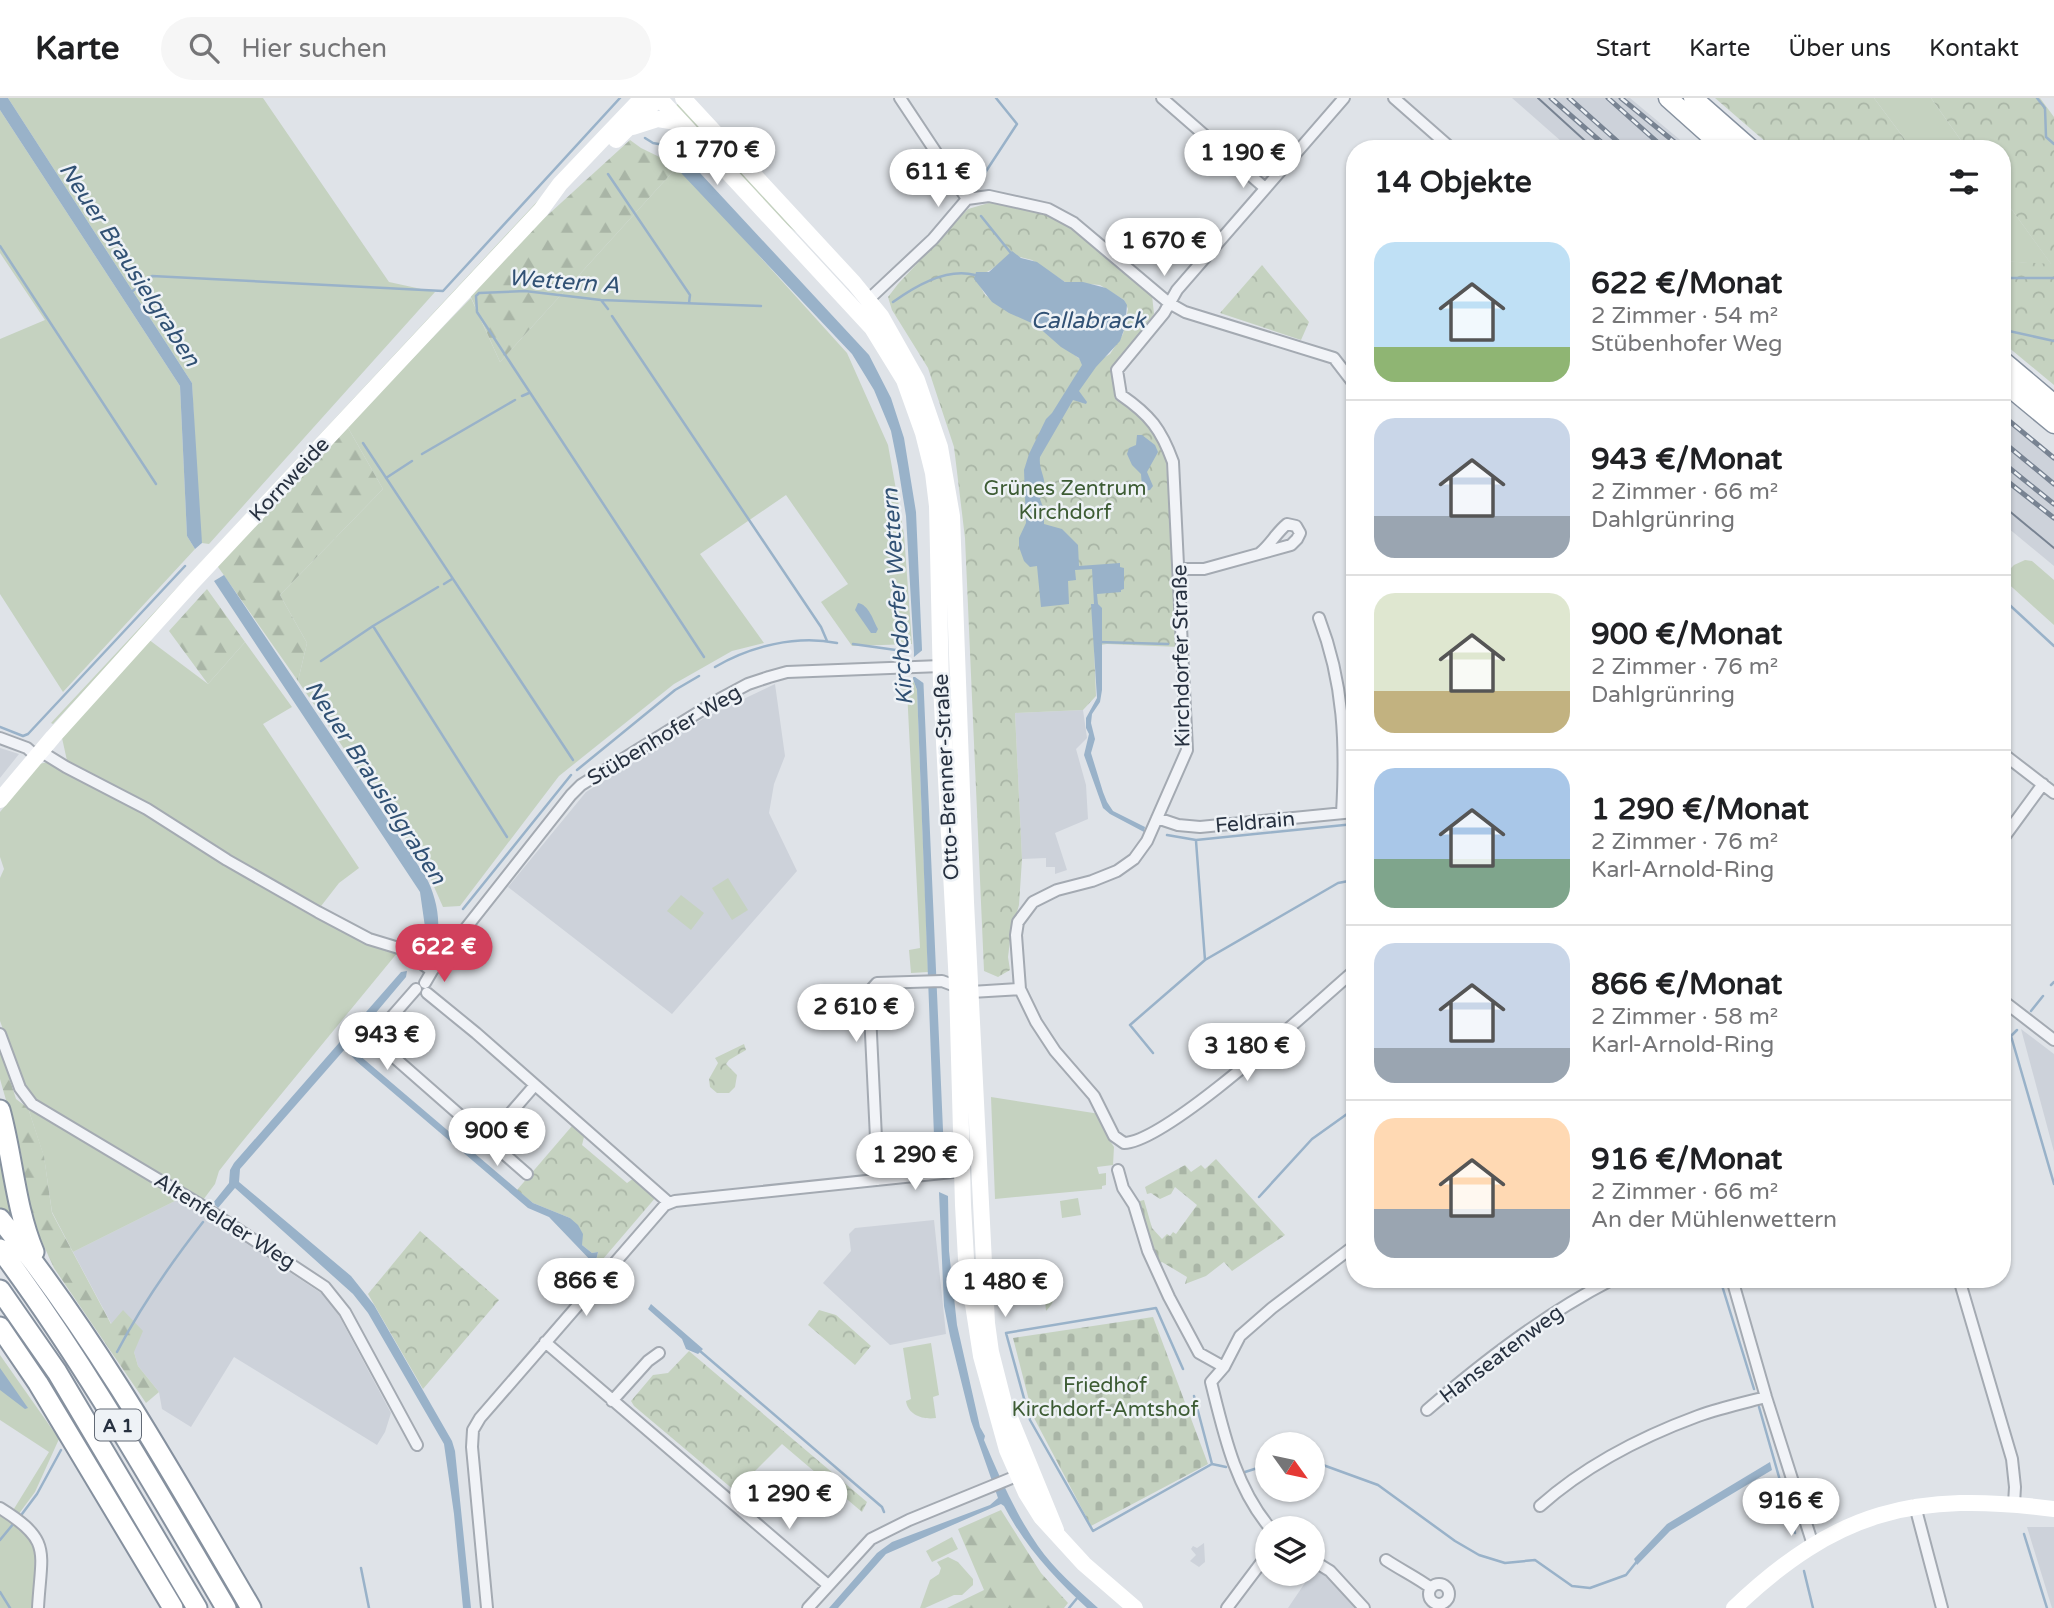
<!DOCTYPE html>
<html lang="de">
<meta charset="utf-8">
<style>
:root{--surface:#fff;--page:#f6f6f6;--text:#202124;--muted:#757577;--line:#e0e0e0;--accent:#d1405c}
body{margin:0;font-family:"Varela Round",sans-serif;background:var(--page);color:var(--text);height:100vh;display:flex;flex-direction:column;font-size:26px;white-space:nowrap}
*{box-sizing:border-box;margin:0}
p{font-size:23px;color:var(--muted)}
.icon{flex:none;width:38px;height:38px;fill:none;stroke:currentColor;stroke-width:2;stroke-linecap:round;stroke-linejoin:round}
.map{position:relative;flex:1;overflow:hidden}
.details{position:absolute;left:1346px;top:42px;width:665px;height:1148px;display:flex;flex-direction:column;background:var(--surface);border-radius:28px;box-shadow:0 2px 5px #0004}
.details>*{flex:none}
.needle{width:46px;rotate:123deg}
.controls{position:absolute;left:1255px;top:1334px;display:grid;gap:14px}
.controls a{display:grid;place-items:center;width:70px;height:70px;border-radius:50%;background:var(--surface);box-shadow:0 2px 5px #0004;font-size:35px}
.price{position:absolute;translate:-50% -60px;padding:0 16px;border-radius:24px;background:#fff;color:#222;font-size:23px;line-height:46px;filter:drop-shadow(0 2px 4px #0008)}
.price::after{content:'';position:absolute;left:50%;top:42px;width:21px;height:16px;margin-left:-10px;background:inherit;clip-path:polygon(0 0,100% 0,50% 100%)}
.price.on{background:var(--accent);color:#fff}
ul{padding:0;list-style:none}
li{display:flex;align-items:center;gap:21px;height:175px;padding:0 28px}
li+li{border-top:2px solid var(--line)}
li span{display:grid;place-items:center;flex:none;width:196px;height:140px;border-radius:21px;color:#555}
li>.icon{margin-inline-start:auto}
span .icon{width:84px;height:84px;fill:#fffc;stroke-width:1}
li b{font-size:30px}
h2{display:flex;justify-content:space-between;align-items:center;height:84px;padding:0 28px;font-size:30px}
header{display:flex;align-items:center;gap:42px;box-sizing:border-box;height:98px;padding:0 35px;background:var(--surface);border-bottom:2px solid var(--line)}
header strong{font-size:33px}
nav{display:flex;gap:38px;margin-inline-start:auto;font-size:24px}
.search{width:490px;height:63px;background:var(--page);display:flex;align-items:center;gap:18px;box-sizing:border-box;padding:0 24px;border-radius:38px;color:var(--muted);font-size:26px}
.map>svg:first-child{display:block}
.built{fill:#cdd2da}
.green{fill:#c5d2c0}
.forest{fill:url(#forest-firs)}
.cemetery{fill:url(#cemetery-stones)}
.park{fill:url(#park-crowns);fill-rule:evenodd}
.water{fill:#99b2c9}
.pier{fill:#dfe3e8}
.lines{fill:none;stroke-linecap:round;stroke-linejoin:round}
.stream{stroke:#99b2c9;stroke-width:2.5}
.minor-casing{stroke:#a4aab2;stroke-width:14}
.trunk-casing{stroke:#86919f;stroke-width:21}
.motorway-casing{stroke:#86919f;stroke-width:23}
.minor{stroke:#f1f3f7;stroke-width:10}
.secondary{stroke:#fff;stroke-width:16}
.trunk{stroke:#fff;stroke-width:18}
.motorway{stroke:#fff;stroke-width:19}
.tram{stroke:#788392;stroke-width:2}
.rail-casing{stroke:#788392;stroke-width:5}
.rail{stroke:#eef2f6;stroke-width:2.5;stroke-dasharray:8;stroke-linecap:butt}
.labels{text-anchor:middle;stroke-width:5;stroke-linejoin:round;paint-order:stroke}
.shield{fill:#eef2f6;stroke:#636b77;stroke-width:2}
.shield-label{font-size:19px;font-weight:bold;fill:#273140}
.street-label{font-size:21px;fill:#273140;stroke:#eef2f6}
.park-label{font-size:21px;fill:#3d5c34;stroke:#eef2f6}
.water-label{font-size:23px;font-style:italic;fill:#315174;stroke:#eef2f6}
</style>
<header>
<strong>Karte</strong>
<div class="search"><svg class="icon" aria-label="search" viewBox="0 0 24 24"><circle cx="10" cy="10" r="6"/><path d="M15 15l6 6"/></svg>Hier suchen</div>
<nav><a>Start</a><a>Karte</a><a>Über uns</a><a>Kontakt</a></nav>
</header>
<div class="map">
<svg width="2054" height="1510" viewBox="0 0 2054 1510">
<defs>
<pattern id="forest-firs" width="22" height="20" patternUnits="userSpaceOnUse" patternTransform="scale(1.75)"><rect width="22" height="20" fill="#c5d2c0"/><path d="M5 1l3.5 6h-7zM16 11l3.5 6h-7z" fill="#a9b5a6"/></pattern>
<pattern id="cemetery-stones" width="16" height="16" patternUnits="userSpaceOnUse" patternTransform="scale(1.75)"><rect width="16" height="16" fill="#c5d2c0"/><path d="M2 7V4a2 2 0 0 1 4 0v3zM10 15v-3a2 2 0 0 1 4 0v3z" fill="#a9b5a6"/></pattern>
<pattern id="park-crowns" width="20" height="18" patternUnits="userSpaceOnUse" patternTransform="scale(1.75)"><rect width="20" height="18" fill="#c5d2c0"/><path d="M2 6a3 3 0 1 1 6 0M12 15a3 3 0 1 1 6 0" fill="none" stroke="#a9b5a6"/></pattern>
</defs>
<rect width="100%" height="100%" fill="#dfe3e8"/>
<!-- built -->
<path class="built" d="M1512,0H1630L1691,51H1570Z
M2002,315L2054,357V468L2002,425Z
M775,586L785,658L774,686L769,715L797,773L672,916L508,789L586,694L706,619Z
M1083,612L1087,640L1076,651L1086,687L1088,721L1055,735L1067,772L1055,776V769H1046V760L1022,761L1015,615Z
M0,650L19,656L0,680Z
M2021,931L2054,956V1054Z
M179,1101L330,1201L391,1315L385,1334L377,1347L234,1259L191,1329L162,1311L159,1294L138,1268L134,1254L112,1227L73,1154Z
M934,1122L946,1236L890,1247L823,1185L851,1153L849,1136L855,1130Z
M2027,1429H2054V1510H2052Z
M1204,1445L1205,1464L1199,1469L1190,1463L1196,1457L1191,1451L1193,1448L1197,1450Z
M1315,1470L1338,1487L1358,1510H1288Z"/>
<!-- green -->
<path class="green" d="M8,0H263L389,184L435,194L209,446L202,445L199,430L192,285Z
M1874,0H1931L1967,51H1912Z
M680,4L797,135L776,118L674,9Z
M0,12L180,288L187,438L195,451L63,594L0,496V241L45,222L0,155Z
M601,35L537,106L53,626L51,625Z
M678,68L847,255L888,347L904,436L912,546L852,548L821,504L848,486L786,397L700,456L764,545L732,553L674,586L559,678L460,808L443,809L427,773L298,583L307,545L280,497L383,391L347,328L471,200L500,264Z
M2002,98L2052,167L2002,163Z
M2025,462L2032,463L2054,482V527L2003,481L2004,477L2014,467Z
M148,541L208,586L245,544L292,609L263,626L359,770L339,785L318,812L68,667L62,640Z
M913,581L917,592L928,874L911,875L909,852L920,850L907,592L898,591V582Z
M48,664C102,692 154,721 206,753C268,791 328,835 398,854L237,1050L219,1073L215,1086L203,1102L34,1002L24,988L0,923V780L4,771L0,759V714L39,666Z
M728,780L748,812L732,822L712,790Z
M681,797L704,815L691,832L667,813Z
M991,999L1100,1016L1107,1038L1114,1049L1113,1067L1097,1069L1099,1076L1106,1075V1087L1102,1088V1091L995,1101Z
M28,1010L179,1101L73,1154L52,1114L44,1059Z
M0,1028L17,1129L0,1110Z
M1078,1100L1081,1117L1062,1120L1060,1103Z
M1050,1170L1051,1178L1057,1177C1058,1192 1056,1203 1046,1213L1042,1171Z
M931,1245L939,1297L933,1299L936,1320C923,1322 908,1317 906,1303L911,1301L903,1250Z
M0,1257L59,1341L35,1394L18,1417L12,1414L49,1354L0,1322Z
M0,1416L29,1437L35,1455L33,1510H0Z
M952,1439L958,1451L932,1464L926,1453Z
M948,1459L958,1464L973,1481V1487L962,1497H954L925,1510H920L930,1482L939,1476L941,1470L937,1464Z"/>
<!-- forest -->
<path class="forest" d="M630,42L641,50L678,68L500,264L470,197L539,125Z
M347,328L383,391L280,497L307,545L298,583L216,466Z
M207,491L245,544L208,586L169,533Z
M0,950L16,1001L28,1010L44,1058L52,1115L111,1226L123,1212L143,1233L134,1254L138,1268L159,1294L146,1305L54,1170L31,1120L21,1055L0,981Z
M1001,1412L1041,1475L1068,1505L1064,1510H947L984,1492L958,1431Z"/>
<!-- cemetery -->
<path class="cemetery" d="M1216,1061L1285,1137L1232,1173L1224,1164L1206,1178L1185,1186L1187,1179L1162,1164L1159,1166L1136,1104L1144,1102L1152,1130L1162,1141L1167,1136L1170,1138L1173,1134L1176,1136L1197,1107L1175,1089L1171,1096L1160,1101L1151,1095L1147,1096L1145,1089L1185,1067L1191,1074L1201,1067L1205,1071Z
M1153,1219L1208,1366L1091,1428L1033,1318L1013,1240Z"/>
<!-- park -->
<path class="park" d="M1715,0H1874L1912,51H1774Z
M1931,0H2040L2054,19V287L2002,244V163L2051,166L2002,98V51H1967Z
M992,104L1045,114L1071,128L1152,197L1154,216L1111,271L1117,302C1144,320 1154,332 1166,362L1179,549L1107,546L1094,548L1096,598L1083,612L1015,615L1022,761L1019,807L1011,835L1008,859L1010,872L998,879L984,873L965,440L954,349L928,270L892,212L888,199L898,186L968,111ZM1016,158L1032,162L1065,184L1100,187L1124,202L1128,211L1123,236L1110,256L1105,259L1081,262L1036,227L985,197L978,184L983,175C995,173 1000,160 1016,158Z
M1262,167L1309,224L1301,242L1220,215Z
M744,946L746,952L729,962L726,966L737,977L735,989L729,995H717L710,989L709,981L718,965L715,960Z
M572,1028L584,1039L582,1047L627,1085L634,1080L656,1099L603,1161L596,1164L598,1154L592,1155L582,1147L570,1120L533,1105L517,1092Z
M420,1133L499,1202L423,1291L368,1196Z
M819,1212L836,1217L871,1248L855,1267L808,1227Z
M689,1253L867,1404L862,1414L782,1346L735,1393L634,1308L631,1303L653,1277L668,1275Z"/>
<!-- water -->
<path class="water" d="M0,0H8L192,285L202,445L195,451L187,438L180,288L0,12Z
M675,48L869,257L891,300L904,340L916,414L944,1055L935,1064L917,592L913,581L914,555L906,418L898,368L891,333L874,292L852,256L666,59Z
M1012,153L1021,160L1037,164L1065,184H1083L1106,190L1124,202L1127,207L1125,229L1120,243L1096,269L1079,293L1087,304L1086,306L1073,302L1040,359C1038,375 1051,383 1040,401L1044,412V426L1062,431L1078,447L1079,468L1120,465V469L1124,470V491L1121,492V494L1097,496L1098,506L1102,510V592L1100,604L1092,616L1091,625L1095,641L1091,655L1103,694L1107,704L1113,713L1145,729L1144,734L1110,716L1103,710L1084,657L1089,636L1086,630V620L1097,600L1091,506H1094L1092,471L1075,472L1076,482L1068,483L1069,506L1041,509L1037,468L1030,469L1024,463L1019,449V440L1026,425L1024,372L1029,356L1046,321L1052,315L1082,267L1079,260L1061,249L1036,227L1009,215L992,204L974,181L976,174H989Z
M1137,337H1142L1155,347L1158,354L1147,374L1153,388L1150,392L1145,393L1142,389L1141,376L1132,367L1127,356L1129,350L1136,347Z
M224,477L426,779C437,800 445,834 430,854L420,849L426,836L420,794L214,483Z
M858,505C869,507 873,522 878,531L876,535H871L855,512Z
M407,873L406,879L358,936L354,943L359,957L533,1105L570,1120L578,1127L583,1136L582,1147L592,1155L598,1154L595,1167L549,1119L528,1110L356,963L345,951L240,1071L239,1084L351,1178L374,1207L452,1343L455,1353L471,1510H463L454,1416L444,1346L368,1215L353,1196L235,1090L218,1110L213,1105L229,1085L230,1072L234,1065L401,874Z
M939,1094L948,1098L949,1153L957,1227L980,1329L985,1338L984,1342C999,1378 1015,1415 1038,1448C1054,1471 1077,1491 1098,1510H1087C1055,1481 1024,1447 1004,1408L1001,1406L886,1456L838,1510H829L877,1455L892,1444L990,1407L998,1400L971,1323L950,1238L944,1208Z
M651,1206L703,1251L698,1256L686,1251L682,1241L648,1211Z
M0,1270L28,1310L25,1311L0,1292Z
M1770,1364L1772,1372L1670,1433L1637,1467L1634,1461L1667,1426Z"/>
<!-- pier -->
<path class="pier" d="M925,550L929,589L915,579H911L910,559H914Z"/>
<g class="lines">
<!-- stream -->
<path class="stream" d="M2037,0L2045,10L2046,39L2054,46
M645,40L653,45L664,47L673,56
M608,76L690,197L689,205
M977,87L1017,26L996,0
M981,118L1010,154
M0,148L156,386
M2002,180H2054
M130,195L152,178L443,193L620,0
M601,202L608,211
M893,204C915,188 947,169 975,177
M612,218L821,529L827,543
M2003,236L2009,233L2054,243
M522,298L529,295
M363,345L573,662
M422,356L515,302
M386,380L412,363
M444,486L452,481
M2002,500L2054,548
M373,528L507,739
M1098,544L1168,546
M853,546L903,553
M704,559L477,214L476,198L479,195L525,193L601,202L761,208
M321,563L373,528L438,489
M715,569C751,548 796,537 837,545
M0,629L23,638L28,636L185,468
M577,672L675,592L699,578
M1167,737L1196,742L1354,726
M1196,743L1205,862
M463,811L571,677
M2051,887L2054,884
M2031,913L2043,898
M2002,921L2011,938L2054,1086
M2011,938L2017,932
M1153,955L1130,927L1205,862L1338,785L1354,782
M1259,1099L1312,1041L1354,1011
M1720,1181L1754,1291
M700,1253L882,1409L884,1414
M117,1254C141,1208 171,1165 203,1124
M1183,1271L1156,1210L1006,1235L1030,1322L1093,1433L1212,1366
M1194,1298L1212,1366
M1759,1309L1795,1435
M1312,1363L1378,1387L1455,1443L1479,1457L1505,1465L1535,1462L1572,1488L1590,1490L1626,1477L1638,1462
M1212,1366L1226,1369
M1245,1374L1267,1367
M19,1420L37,1396L61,1352
M2024,1436L2047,1510
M0,1442L14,1425
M361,1470L369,1510
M1804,1473L1813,1510
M0,1494L10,1510
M1069,1510L1078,1499"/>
<defs>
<path id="minor" d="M900,0L967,101
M1162,0L1265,90
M1344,0L1177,192L1164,215L1117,272L1121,297C1150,317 1161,331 1173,364L1187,652L1147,743L1134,761L1117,773L1092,783L1057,792L1033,804L1018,824L1016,837L1020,891L1036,924L1055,953L1094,998L1114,1038L1124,1045C1168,1044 1314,907 1354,873
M1394,0L1452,51
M967,101L989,98L1048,111L1074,125L1169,205L1185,214L1334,260L1354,286
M868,202L933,141L967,101
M1179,471H1204L1291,447L1297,441L1300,435L1296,428L1287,426C1276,435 1271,446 1260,455
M1319,520C1344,585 1346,646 1342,715
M0,640L27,650L36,658
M40,653L66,669L147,711L227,762L318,814L369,841L402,851L432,873
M2002,655L2054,695
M1157,720L1178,727L1200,729L1354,714
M2002,742L2043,686
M425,885L432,873L571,697L581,687L720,601L748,586L769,579L787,574L941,568
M416,891L381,931L380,947L527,1076
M427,895L476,935L668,1104
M2002,902L2054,942
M0,936L20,990L32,1006L201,1107L325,1189L345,1214L417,1347
M488,1041L535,987
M1118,1072L1123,1090L1134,1107L1148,1153L1169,1199L1199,1255L1224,1269
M878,1082L869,894L877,885L942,883L971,894L1020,891
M1732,1181L1766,1299L1813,1447
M1959,1181L2012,1361L2015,1389L2014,1406
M545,1244L828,1487
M612,1303L648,1263L659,1255
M1427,1312C1484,1263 1545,1216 1613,1181
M1540,1408C1586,1367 1641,1339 1698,1318C1720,1310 1743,1305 1766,1299
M1915,1408L1942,1510
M0,1410C53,1443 41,1453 38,1510
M1270,1430C1235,1388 1224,1336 1211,1284L1224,1269L1240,1238L1272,1210L1354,1148
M1312,1462L1330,1473L1364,1510
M1386,1462C1401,1472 1416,1479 1431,1490
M1429 1496a10 10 0 1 1 20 0a10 10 0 1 1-20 0Z
M487,1510L472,1349L473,1332L480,1320L665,1107L675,1103L962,1073
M808,1510L871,1441L909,1422L1024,1375
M1227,1510L1267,1457"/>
<path id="trunk" d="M1668,0L1725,51
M1693,0L1751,51
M2002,262L2054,306
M2002,283L2054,326"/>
<path id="motorway" d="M0,1012C13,1059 15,1109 34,1154
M0,1121C97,1241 173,1377 251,1510
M0,1151C85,1265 154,1388 226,1510
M0,1192L57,1274L197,1510
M0,1229L38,1285L173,1510"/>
</defs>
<!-- minor casing -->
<use href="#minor" class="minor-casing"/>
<!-- trunk casing -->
<use href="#trunk" class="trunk-casing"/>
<!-- motorway casing -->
<use href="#motorway" class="motorway-casing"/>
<!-- minor -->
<use href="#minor" class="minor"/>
<!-- secondary -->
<path class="secondary" d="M659,0L872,230L904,282L923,335L933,375L937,408L941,588L957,887L963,1107L966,1161L981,1258L1007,1352L1026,1395L1041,1419L1084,1466L1135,1510
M683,0L854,185L881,218L917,282L940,349L952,418L966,804L987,1225L991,1254L1004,1305L1056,1432
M633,29L658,21L682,25
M616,42L659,0
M0,702L53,639L192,485L541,112L560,86L642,0
M1734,1510C1837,1412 1915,1393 2054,1411"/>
<!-- trunk -->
<use href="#trunk" class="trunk"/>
<!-- motorway -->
<use href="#motorway" class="motorway"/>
<!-- tram -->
<path class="tram" d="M1538,0L1594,51
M2002,407L2054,450"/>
<defs>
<path id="rail" d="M1551,0L1609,51
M1569,0L1626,51
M1608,0L1665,51
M1621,0L1683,51
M2002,317L2054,360
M2002,343L2054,386
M2002,364L2054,406
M2002,379L2054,420"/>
</defs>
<!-- rail casing -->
<use href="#rail" class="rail-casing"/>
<!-- rail -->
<use href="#rail" class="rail"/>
</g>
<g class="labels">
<!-- shield labels -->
<rect class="shield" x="95" y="1311.5" width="46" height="31" rx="5"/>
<g class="shield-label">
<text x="118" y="1334">A 1</text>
</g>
<!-- street labels -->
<g class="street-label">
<text transform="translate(289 381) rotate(-47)" y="7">Kornweide</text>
<text transform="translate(1181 558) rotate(-91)" y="7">Kirchdorfer Straße</text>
<text transform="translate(664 637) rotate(-31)" y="7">Stübenhofer Weg</text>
<text transform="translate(946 679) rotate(-93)" y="7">Otto-Brenner-Straße</text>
<text transform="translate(1255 724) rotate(-5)" y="7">Feldrain</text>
<text transform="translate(225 1123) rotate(32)" y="7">Altenfelder Weg</text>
<text transform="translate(1501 1256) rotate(-37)" y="7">Hanseatenweg</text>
</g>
<!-- park labels -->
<g class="park-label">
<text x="1065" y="397">Grünes Zentrum<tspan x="1065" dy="24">Kirchdorf</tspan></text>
<text x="1105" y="1294">Friedhof<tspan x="1105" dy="24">Kirchdorf-Amtshof</tspan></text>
</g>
<!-- water labels -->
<g class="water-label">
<text transform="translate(130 166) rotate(57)" y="8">Neuer Brausielgraben</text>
<text transform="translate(564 183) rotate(4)" y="8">Wettern A</text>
<text x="1088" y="230">Callabrack</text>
<text transform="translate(897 499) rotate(-94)" y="8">Kirchdorfer Wettern</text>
<text transform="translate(376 684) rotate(57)" y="8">Neuer Brausielgraben</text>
</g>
</g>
</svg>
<div class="controls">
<a><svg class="needle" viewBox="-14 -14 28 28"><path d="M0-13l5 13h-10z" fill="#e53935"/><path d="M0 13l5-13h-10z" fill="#757577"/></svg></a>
<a><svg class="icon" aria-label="layers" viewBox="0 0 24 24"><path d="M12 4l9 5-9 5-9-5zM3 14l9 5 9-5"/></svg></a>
</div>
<b class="price" style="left:717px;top:89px">1 770 €</b>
<b class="price" style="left:1243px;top:92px">1 190 €</b>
<b class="price" style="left:938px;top:111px">611 €</b>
<b class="price" style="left:1164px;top:180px">1 670 €</b>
<b class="price on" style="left:444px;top:886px">622 €</b>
<b class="price" style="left:856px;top:946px">2 610 €</b>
<b class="price" style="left:387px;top:974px">943 €</b>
<b class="price" style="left:1247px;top:985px">3 180 €</b>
<b class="price" style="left:497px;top:1070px">900 €</b>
<b class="price" style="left:915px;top:1094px">1 290 €</b>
<b class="price" style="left:586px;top:1220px">866 €</b>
<b class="price" style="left:1005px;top:1221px">1 480 €</b>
<b class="price" style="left:789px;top:1433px">1 290 €</b>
<b class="price" style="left:1791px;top:1440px">916 €</b>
<section class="details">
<h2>14 Objekte<svg class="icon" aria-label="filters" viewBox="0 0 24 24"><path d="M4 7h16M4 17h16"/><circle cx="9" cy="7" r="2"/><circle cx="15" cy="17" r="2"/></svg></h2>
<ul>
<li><span style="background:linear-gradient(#bfe0f5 75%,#8fb573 0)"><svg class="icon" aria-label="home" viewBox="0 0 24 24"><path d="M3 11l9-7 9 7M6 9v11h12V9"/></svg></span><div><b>622 €/Monat</b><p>2 Zimmer · 54 m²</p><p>Stübenhofer Weg</p></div></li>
<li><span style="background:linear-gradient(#c9d6e8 70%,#9aa5b1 0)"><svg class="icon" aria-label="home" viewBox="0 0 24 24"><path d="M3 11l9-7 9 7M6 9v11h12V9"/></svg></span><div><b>943 €/Monat</b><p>2 Zimmer · 66 m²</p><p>Dahlgrünring</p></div></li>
<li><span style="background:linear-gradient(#dfe7d0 70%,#c2b280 0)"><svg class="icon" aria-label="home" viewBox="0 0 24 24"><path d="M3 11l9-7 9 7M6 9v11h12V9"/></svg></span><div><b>900 €/Monat</b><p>2 Zimmer · 76 m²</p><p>Dahlgrünring</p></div></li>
<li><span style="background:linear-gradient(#a9c7e8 65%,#7fa58c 0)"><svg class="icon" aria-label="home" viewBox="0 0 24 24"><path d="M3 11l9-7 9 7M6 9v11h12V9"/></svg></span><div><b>1 290 €/Monat</b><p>2 Zimmer · 76 m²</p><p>Karl-Arnold-Ring</p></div></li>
<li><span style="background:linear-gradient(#c9d6e8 75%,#9aa5b1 0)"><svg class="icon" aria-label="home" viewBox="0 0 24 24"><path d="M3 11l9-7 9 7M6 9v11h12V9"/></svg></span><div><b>866 €/Monat</b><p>2 Zimmer · 58 m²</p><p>Karl-Arnold-Ring</p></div></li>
<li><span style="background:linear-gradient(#ffd9b3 65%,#9aa5b1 0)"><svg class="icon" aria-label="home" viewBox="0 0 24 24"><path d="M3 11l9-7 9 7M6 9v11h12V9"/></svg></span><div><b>916 €/Monat</b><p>2 Zimmer · 66 m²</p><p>An der Mühlenwettern</p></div></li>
</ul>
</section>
</div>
